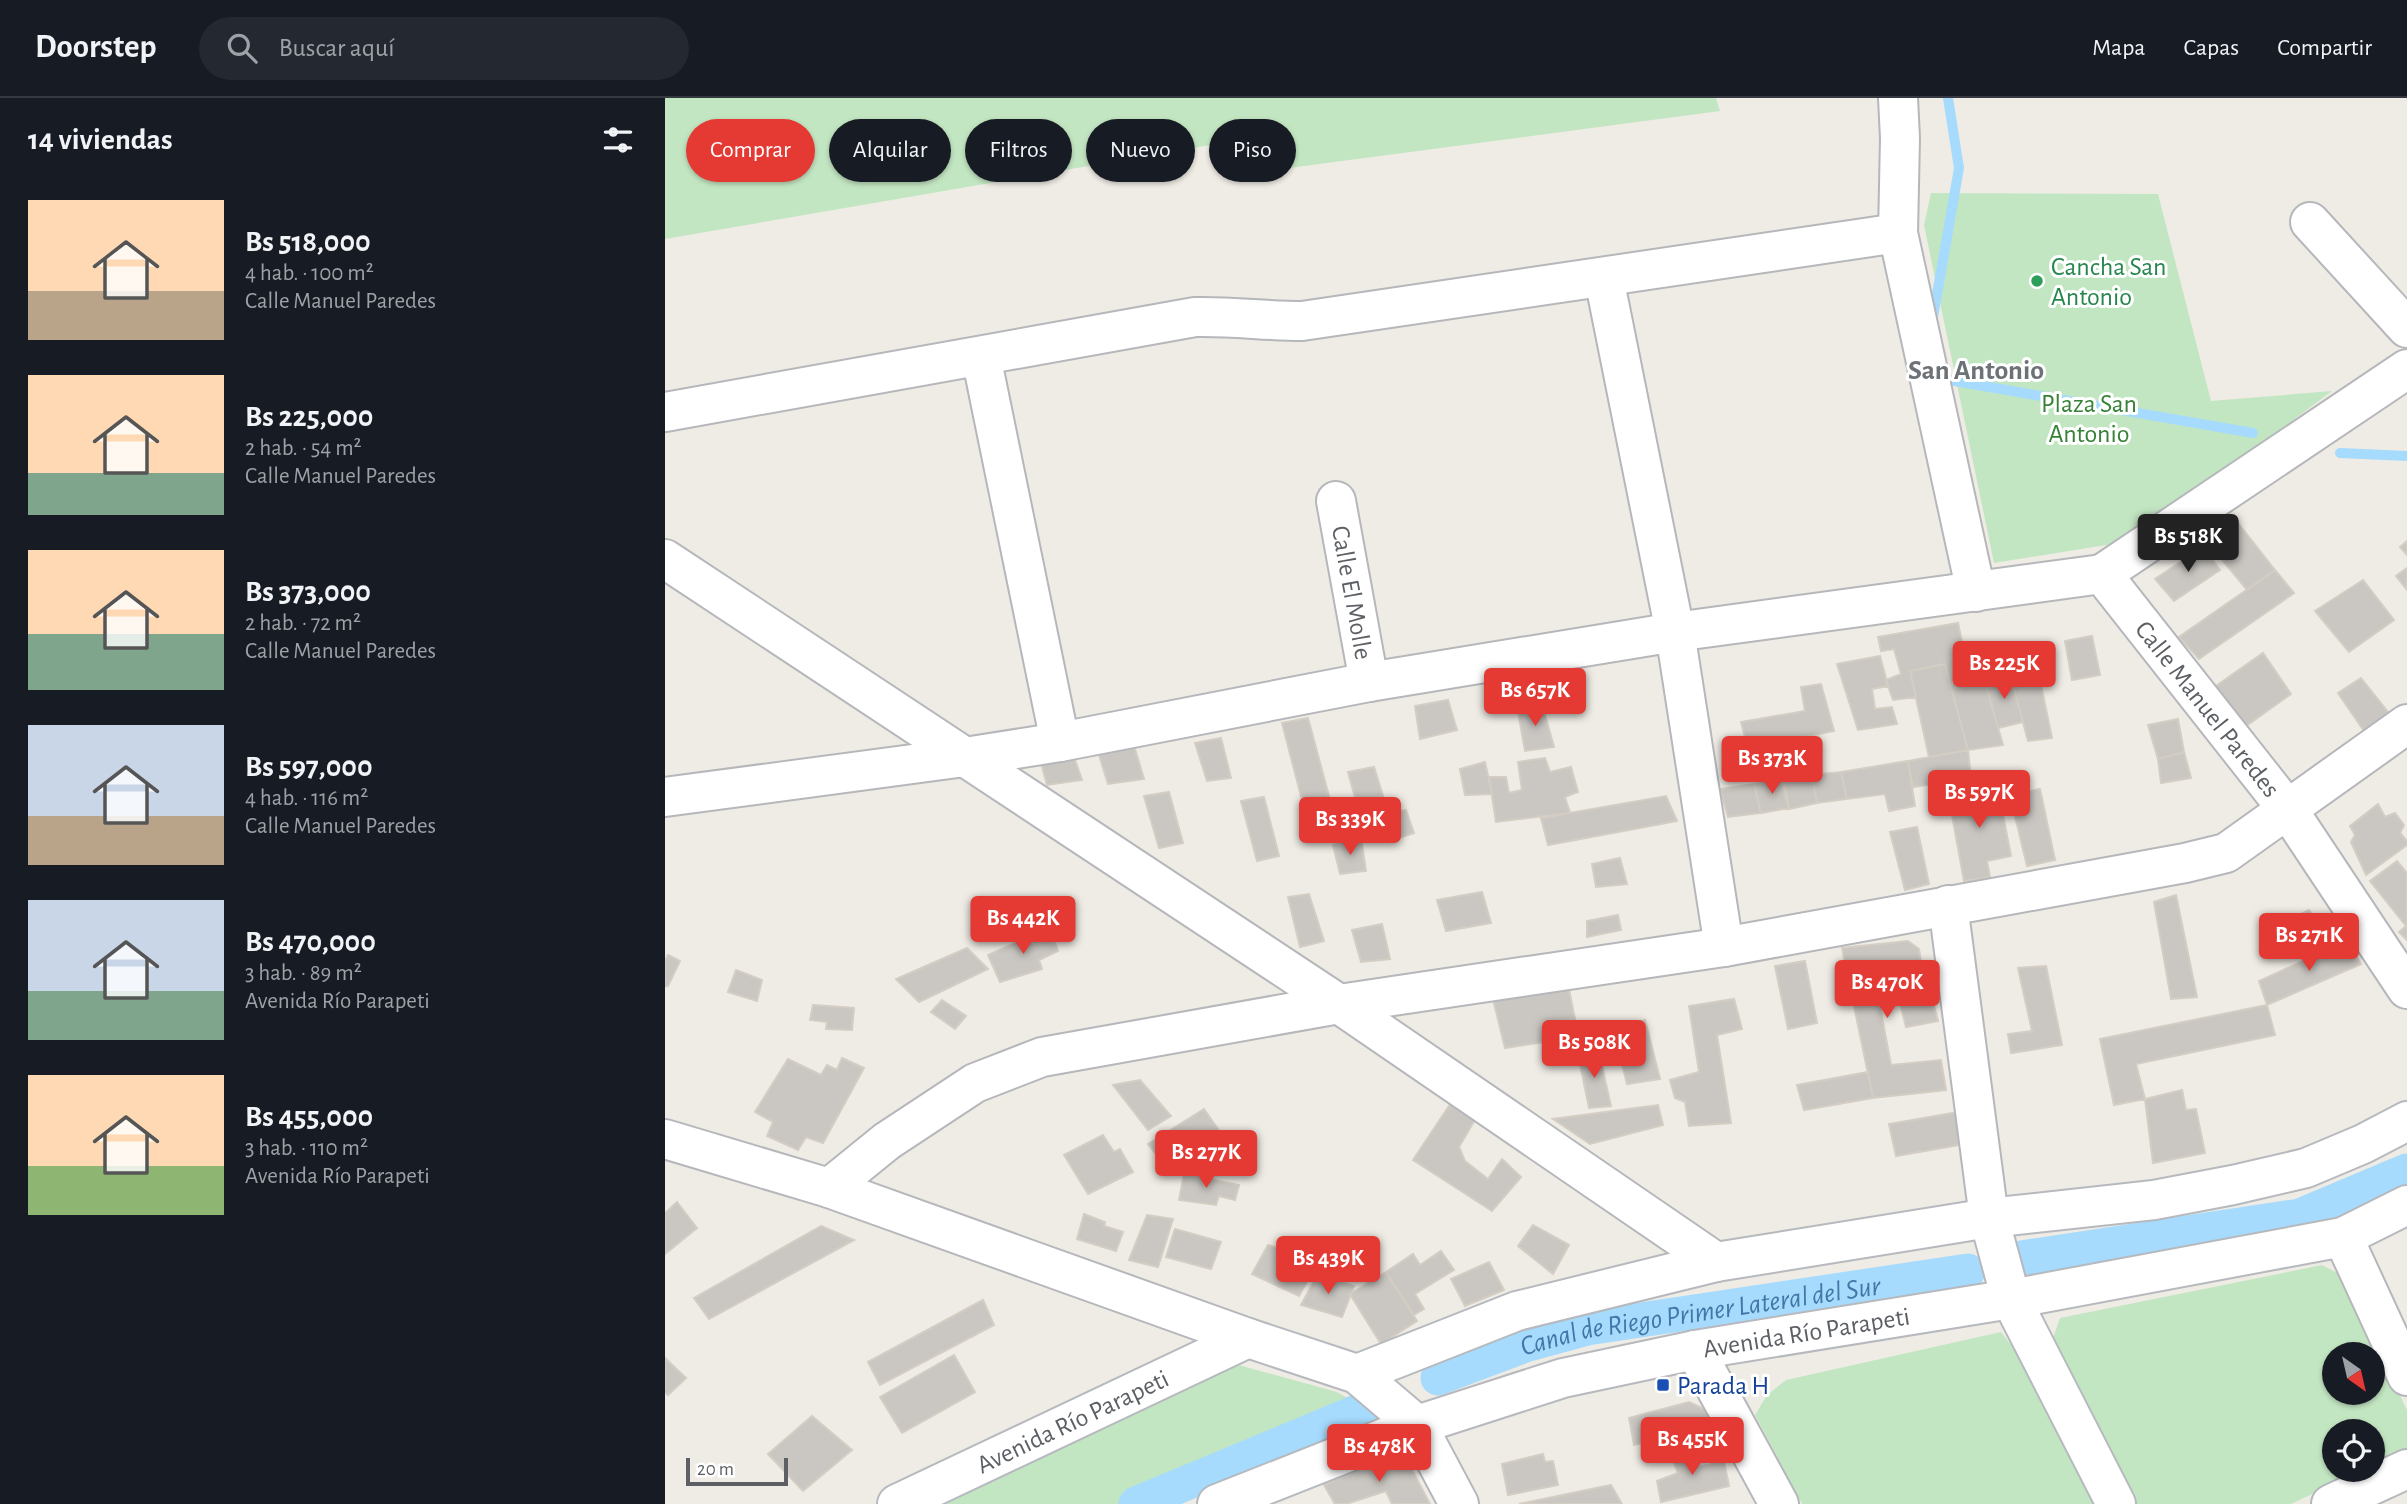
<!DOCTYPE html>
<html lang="es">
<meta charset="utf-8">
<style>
:root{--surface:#171b24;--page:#242831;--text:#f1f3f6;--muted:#9ea1a6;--line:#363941;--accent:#e53934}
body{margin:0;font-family:"Alegreya Sans",sans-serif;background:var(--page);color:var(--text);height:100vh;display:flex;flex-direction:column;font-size:26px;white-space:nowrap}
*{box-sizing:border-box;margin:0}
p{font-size:23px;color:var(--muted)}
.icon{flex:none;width:38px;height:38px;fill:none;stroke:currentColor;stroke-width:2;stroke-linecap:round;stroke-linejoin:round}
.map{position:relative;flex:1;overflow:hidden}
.side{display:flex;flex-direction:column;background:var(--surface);width:665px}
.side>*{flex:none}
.guide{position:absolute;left:21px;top:21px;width:665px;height:63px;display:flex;gap:14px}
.needle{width:46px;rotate:146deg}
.buttons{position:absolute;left:1657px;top:1244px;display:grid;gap:14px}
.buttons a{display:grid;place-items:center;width:63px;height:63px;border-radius:50%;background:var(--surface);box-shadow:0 2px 5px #0004;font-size:35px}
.scale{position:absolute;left:21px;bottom:18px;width:102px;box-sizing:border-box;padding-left:7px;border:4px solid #5c6065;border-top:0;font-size:19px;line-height:24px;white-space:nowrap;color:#5c6065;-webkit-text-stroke:5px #fff;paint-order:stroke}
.price{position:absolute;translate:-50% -60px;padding:0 16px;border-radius:7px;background:var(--accent);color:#fff;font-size:23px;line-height:46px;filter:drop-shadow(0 2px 4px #0008)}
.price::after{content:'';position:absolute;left:50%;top:42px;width:21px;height:16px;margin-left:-10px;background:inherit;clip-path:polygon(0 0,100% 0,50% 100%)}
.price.selected{background:#222;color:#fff}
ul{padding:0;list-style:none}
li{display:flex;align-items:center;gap:21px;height:175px;padding:0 28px}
li span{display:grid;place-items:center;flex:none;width:196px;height:140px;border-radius:0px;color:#555}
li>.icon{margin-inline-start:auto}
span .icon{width:84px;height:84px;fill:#fffc;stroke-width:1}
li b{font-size:30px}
h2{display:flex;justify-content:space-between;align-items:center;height:84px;padding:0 28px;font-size:30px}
.pill{padding:0 24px;border-radius:32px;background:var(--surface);box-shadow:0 2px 5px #0004;font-size:24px;line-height:63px}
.pill.selected{background:var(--accent);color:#fff}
header{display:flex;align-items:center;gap:42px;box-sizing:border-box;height:98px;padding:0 35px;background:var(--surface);border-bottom:2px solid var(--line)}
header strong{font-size:33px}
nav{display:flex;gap:38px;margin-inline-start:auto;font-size:24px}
.search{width:490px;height:63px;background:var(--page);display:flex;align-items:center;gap:18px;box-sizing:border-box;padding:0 24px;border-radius:38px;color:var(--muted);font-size:26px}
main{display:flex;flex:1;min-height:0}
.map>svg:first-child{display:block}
.green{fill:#c3e6c2;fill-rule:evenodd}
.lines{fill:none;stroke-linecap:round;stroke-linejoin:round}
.stream{stroke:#a6dbfd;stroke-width:10}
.canal{stroke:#a6dbfd;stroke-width:35}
.building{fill:#cac7c2;stroke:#d3cdc3;stroke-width:2}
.street-casing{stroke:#b5b7bb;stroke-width:42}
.secondary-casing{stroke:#b6b9be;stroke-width:42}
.street{stroke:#fff;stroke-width:38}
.secondary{stroke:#fff;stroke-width:38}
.leisure-dot{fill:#2e9e5b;stroke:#fff;stroke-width:2.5}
.transit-dot{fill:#1a4fb4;stroke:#fff;stroke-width:2.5}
.labels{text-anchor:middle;stroke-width:6;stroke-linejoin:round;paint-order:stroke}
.leisure-label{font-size:26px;fill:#27864d;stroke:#fff;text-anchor:start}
.park-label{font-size:26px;fill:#368236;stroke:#fff}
.street-label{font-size:26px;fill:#5c6065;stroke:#fff}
.transit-label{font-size:26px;fill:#164399;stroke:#fff;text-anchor:start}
.neighbourhood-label{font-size:28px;font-weight:bold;fill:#6d7277;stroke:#fff}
.water-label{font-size:28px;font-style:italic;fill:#4077a7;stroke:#fff}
</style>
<header>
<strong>Doorstep</strong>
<div class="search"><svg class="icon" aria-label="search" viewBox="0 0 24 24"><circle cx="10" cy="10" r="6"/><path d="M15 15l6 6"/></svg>Buscar aquí</div>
<nav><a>Mapa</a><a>Capas</a><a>Compartir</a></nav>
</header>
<main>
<section class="side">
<h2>14 viviendas<svg class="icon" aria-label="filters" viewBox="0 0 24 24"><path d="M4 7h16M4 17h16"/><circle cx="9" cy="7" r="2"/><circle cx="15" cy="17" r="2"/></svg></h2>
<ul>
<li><span style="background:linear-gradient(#ffd9b3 65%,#b9a48a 0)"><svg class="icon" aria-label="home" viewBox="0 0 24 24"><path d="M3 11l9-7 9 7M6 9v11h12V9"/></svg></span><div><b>Bs 518,000</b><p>4 hab. · 100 m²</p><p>Calle Manuel Paredes</p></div></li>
<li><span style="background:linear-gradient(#ffd9b3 70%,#7fa58c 0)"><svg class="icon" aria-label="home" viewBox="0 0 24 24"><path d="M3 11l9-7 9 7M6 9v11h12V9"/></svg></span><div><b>Bs 225,000</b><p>2 hab. · 54 m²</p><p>Calle Manuel Paredes</p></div></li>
<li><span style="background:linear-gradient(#ffd9b3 60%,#7fa58c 0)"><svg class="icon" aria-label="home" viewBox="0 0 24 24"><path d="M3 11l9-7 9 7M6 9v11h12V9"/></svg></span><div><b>Bs 373,000</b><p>2 hab. · 72 m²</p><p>Calle Manuel Paredes</p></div></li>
<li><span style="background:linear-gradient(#c9d6e8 65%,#b9a48a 0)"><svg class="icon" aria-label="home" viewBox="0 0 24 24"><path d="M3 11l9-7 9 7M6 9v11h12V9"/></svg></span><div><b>Bs 597,000</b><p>4 hab. · 116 m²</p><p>Calle Manuel Paredes</p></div></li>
<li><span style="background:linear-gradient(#c9d6e8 65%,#7fa58c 0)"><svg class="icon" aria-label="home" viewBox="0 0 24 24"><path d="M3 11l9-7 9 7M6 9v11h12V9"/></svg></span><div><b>Bs 470,000</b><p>3 hab. · 89 m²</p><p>Avenida Río Parapeti</p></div></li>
<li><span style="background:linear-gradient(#ffd9b3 65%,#8fb573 0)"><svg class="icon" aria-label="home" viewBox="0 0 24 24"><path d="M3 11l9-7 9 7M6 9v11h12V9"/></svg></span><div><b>Bs 455,000</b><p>3 hab. · 110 m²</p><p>Avenida Río Parapeti</p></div></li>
</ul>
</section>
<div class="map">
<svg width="1742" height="1406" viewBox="0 0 1742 1406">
<rect width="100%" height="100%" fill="#efece5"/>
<!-- green -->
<path class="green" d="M0,0H1051L1055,13L571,77L563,44L0,141Z
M1266,95L1493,96L1546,303L1667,293L1466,443L1329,465L1259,127Z
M1657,1167L1678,1178L1742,1312V1352L1708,1368V1334H1670V1372H1698L1626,1406H1467L1386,1246L1395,1220ZM1670,1256H1708V1295H1670Z
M1336,1234L1350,1252L1429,1406H1137L1090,1317L1102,1297L1121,1282Z
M570,1266L672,1294L717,1319L504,1406H281Z"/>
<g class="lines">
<!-- stream -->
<path class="stream" d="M1267,225L1294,70L1283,0
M1275,275L1284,282L1588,335
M1675,355L1742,358"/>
<!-- canal -->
<g class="canal">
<path d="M1356,1160L1635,1118L1742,1073"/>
<path id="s1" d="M773,1280L863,1246L922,1230L1303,1173"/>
<path d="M471,1406L704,1309"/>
</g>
</g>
<!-- building -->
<path class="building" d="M1573,425L1610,472L1582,492L1543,445Z
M1742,443V457L1735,449Z
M1538,449L1555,472L1509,503L1490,481Z
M1742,470V492L1731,478Z
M1610,472L1629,495L1534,561L1514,539Z
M1698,482L1729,522L1684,554L1650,513Z
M1293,525L1300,558L1306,557L1310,576L1285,586L1280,566L1245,573L1251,599L1228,602L1221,582L1236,576L1229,551L1216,553L1213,539Z
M1427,538L1435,577L1407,582L1400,543Z
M1367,544L1387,640L1363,643L1338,549Z
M1598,555L1626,596L1581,628L1551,588Z
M1215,558L1223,588L1207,591L1210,611L1227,609L1232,626L1193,632L1172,566Z
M1280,566L1303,652L1264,659L1245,573Z
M1345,576L1358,624L1333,630L1319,581Z
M1696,580L1727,619L1701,636L1673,595Z
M1319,581L1338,647L1303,652L1285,586Z
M1156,586L1169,633L1083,650L1076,624L1140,613L1136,589Z
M783,602L792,632L755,641L750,608Z
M877,606L889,649L860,653L852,608Z
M643,620L665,702L638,706L617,625Z
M1513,621L1519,654L1493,661L1483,627Z
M556,640L566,680L542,683L530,645Z
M467,641L479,681L443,686L434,657L442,646Z
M1303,652L1306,680L1248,689L1243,663Z
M1519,654L1526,680L1496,685L1493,661Z
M409,659L417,682L382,687L376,665Z
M880,660L885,674L906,669L913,694L900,699L905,715L831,724L824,679H841L844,695L857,692L853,664Z
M1243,663L1250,708L1224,713L1220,696L1182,701L1176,674Z
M820,664L827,696L800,697L795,671Z
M709,669L719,701L692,707L683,674Z
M1176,674L1182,701L1152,705L1147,677Z
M1147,677L1152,705L1124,711L1116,681Z
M1119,681L1124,710L1096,715L1089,686Z
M1089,686L1096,715L1063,719L1055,691Z
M1332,686L1346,758L1322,763L1325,779L1299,783L1283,695Z
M1375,691L1390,762L1362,768L1345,697Z
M504,694L518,745L494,750L479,698Z
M1001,698L1012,723L883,747L876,720Z
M599,699L614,758L592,763L576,703Z
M1713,706L1720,719L1730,715L1739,727L1735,735L1742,743V747L1701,777L1686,744L1690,737L1685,728Z
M741,712L749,735L727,742L717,717Z
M1252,729L1264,786L1240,792L1225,734Z
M696,740L701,773L675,776L668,747Z
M955,760L962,786L931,789L927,766Z
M1732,763L1742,775V842L1734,834L1741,828L1705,783Z
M817,794L826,825L781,833L772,802Z
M644,796L659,843L635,849L623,799Z
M1511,797L1532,899L1506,901L1489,804Z
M1644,812L1657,832L1618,853L1605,831Z
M953,817L956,832L922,839V823Z
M717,826L725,861L696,864L687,832Z
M385,830L393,853L374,862L377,871L335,884L323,857Z
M1243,843L1254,851L1258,877L1238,882L1235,870L1208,871L1226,967L1276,962L1281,992L1208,1000L1177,850Z
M1683,843L1696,866L1602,907L1594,883Z
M302,850L323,871L254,904L231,881Z
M3,857L15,863L3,888H0V863Z
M1140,863L1152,925L1123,931L1110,868Z
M1381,868L1397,947L1346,955L1343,936L1367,933L1353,870Z
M71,872L97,882L92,903L63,894Z
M1262,882L1273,923L1241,929L1231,889Z
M903,887L910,921L877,927V935L885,933L886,943L840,950L826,893Z
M1069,901L1077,931L1052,937L1066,1025L1024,1028L1020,1004L1010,1000L1005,982L1034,974L1024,908Z
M277,902L301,918L290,931L266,914Z
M148,907L189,910L187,932L161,931L162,924L145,922Z
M1602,907L1610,937L1471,966L1480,1001L1449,1007L1435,941Z
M980,922L995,981L962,986L948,929Z
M933,951L946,1008L924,1010L913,956Z
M177,960L199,970L158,1045L141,1039L133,1052L102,1038L108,1024L90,1014L123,961L156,977L162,967L172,972Z
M1203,974L1208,1000L1139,1012L1132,987Z
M475,982L506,1018L483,1032L448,987Z
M1517,992L1521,1012L1531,1011L1540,1055L1488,1065L1480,1001Z
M788,1002L811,1020L794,1049L800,1063L823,1081L837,1061L856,1079L827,1113L748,1062Z
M993,1007L998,1027L925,1046L888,1021Z
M539,1011L555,1034L498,1065L483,1046Z
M1294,1014L1300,1046L1231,1058L1224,1026Z
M438,1037L449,1054L455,1051L468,1074L423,1096L399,1057Z
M519,1076L574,1087L570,1102L554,1098L551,1107L514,1102Z
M12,1104L32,1130L0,1156V1115Z
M419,1116L440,1124L439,1128L458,1134L451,1153L412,1141Z
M482,1117L508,1121L493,1169L464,1162Z
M868,1127L904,1147L888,1176L853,1148Z
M156,1128L189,1142L44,1221L29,1200Z
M510,1131L556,1144L546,1171L501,1159Z
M603,1147L653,1163L634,1198L587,1176Z
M776,1153L789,1172L750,1196L759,1211L749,1217L721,1174L748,1156L755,1167Z
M824,1164L839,1192L800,1208L786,1181Z
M721,1174L752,1223L716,1246L685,1196Z
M653,1176L689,1188L677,1219L636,1207Z
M318,1202L329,1227L215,1287L203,1264Z
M289,1257L310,1294L237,1335L215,1299Z
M0,1260L21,1280L3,1297L0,1294Z
M1024,1304L1039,1311L1057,1346L1026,1354L1024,1349L1005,1355L1000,1339L969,1347L964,1320Z
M147,1318L187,1352L138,1393L103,1356Z
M1024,1349L1026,1354L1033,1353L1034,1369L1059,1363L1064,1388L996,1404L992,1383L1013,1375L1005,1355Z
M878,1356L880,1364L888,1363L893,1387L843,1397L837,1366Z
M723,1359L745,1368L765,1406H727L721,1393L681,1406H670L659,1387Z
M946,1387L957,1406H854Z"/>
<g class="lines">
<defs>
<g id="street">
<path d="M1233,0L1235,40L1233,135L1311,494"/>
<path d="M1645,124L1742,230"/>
<path d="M939,180L1010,534L1059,849"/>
<path d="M316,258L395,644"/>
<path d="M0,314L530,219C566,218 601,223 637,223L1233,135"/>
<path id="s2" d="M671,403L704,584"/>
<path d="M0,461L674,906L1051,1164"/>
<path d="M1437,476L1742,271"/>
<path id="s3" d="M0,699L300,659L395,644L704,584L1010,534L1437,476L1623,712L1742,891"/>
<path d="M1283,807L1324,1120"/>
<path d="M0,1041L164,1090L583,1240"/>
<path d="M164,1090L222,1043L310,985L377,959L674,906L1059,849L1520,765L1561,755L1742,626"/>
<path d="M1678,1139L1742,1278"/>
<path d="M1030,1252L1114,1406"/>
<path d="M752,1327L794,1406"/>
<path d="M1666,1406L1742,1371"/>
</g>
<g id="secondary">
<path d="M1324,1120L1346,1201L1451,1406"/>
<path d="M692,1276L852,1213L1051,1164L1324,1120L1489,1102L1568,1087L1641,1070L1698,1046L1742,1023"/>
<path id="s4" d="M232,1406L583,1240L692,1276L752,1327"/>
<path id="s5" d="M552,1406L752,1327L898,1280L1030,1252L1346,1201L1678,1139L1742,1107"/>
</g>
</defs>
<!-- street casing -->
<use href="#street" class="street-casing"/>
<!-- secondary casing -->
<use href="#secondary" class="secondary-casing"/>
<!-- street -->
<use href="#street" class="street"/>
<!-- secondary -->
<use href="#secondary" class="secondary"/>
</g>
<!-- markers -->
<circle class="leisure-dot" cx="1372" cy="183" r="7"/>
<rect class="transit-dot" x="991" y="1280" width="14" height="14" rx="3.5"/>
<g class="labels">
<!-- leisure labels -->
<g class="leisure-label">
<text x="1386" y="177">Cancha San<tspan x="1386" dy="30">Antonio</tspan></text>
</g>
<!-- park labels -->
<g class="park-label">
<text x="1424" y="314">Plaza San<tspan x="1424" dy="30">Antonio</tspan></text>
</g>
<!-- street labels -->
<g class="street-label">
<text dy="9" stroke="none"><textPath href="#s2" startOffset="93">Calle El Molle</textPath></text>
<text dy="9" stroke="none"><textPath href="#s3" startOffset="1626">Calle Manuel Paredes</textPath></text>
<text dy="9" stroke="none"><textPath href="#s5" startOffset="616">Avenida Río Parapeti</textPath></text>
<text dy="9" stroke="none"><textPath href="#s4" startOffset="194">Avenida Río Parapeti</textPath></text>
</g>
<!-- transit labels -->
<g class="transit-label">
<text x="1012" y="1296">Parada H</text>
</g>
<!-- neighbourhood labels -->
<g class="neighbourhood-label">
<text x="1311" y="281">San Antonio</text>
</g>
<!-- water labels -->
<g class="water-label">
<text dy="10" stroke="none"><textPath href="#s1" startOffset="271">Canal de Riego Primer Lateral del Sur</textPath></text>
</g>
</g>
</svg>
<div class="buttons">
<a><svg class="needle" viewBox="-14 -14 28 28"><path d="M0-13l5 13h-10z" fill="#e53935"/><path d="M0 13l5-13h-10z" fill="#9ea1a6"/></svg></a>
<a><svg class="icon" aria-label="locate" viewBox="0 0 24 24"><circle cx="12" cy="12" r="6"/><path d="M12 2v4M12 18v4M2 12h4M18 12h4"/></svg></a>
</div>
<div class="scale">20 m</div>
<b class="price selected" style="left:1523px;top:476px">Bs 518K</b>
<b class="price" style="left:1339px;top:603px">Bs 225K</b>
<b class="price" style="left:870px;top:630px">Bs 657K</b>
<b class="price" style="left:1107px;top:698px">Bs 373K</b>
<b class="price" style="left:1314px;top:732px">Bs 597K</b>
<b class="price" style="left:685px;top:759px">Bs 339K</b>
<b class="price" style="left:358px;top:858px">Bs 442K</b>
<b class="price" style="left:1644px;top:875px">Bs 271K</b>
<b class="price" style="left:1222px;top:922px">Bs 470K</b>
<b class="price" style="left:929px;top:982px">Bs 508K</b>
<b class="price" style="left:541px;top:1092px">Bs 277K</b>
<b class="price" style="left:663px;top:1198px">Bs 439K</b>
<b class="price" style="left:1027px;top:1379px">Bs 455K</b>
<b class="price" style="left:714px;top:1386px">Bs 478K</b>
<div class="guide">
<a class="pill selected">Comprar</a>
<a class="pill">Alquilar</a>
<a class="pill">Filtros</a>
<a class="pill">Nuevo</a>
<a class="pill">Piso</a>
</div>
</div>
</main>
